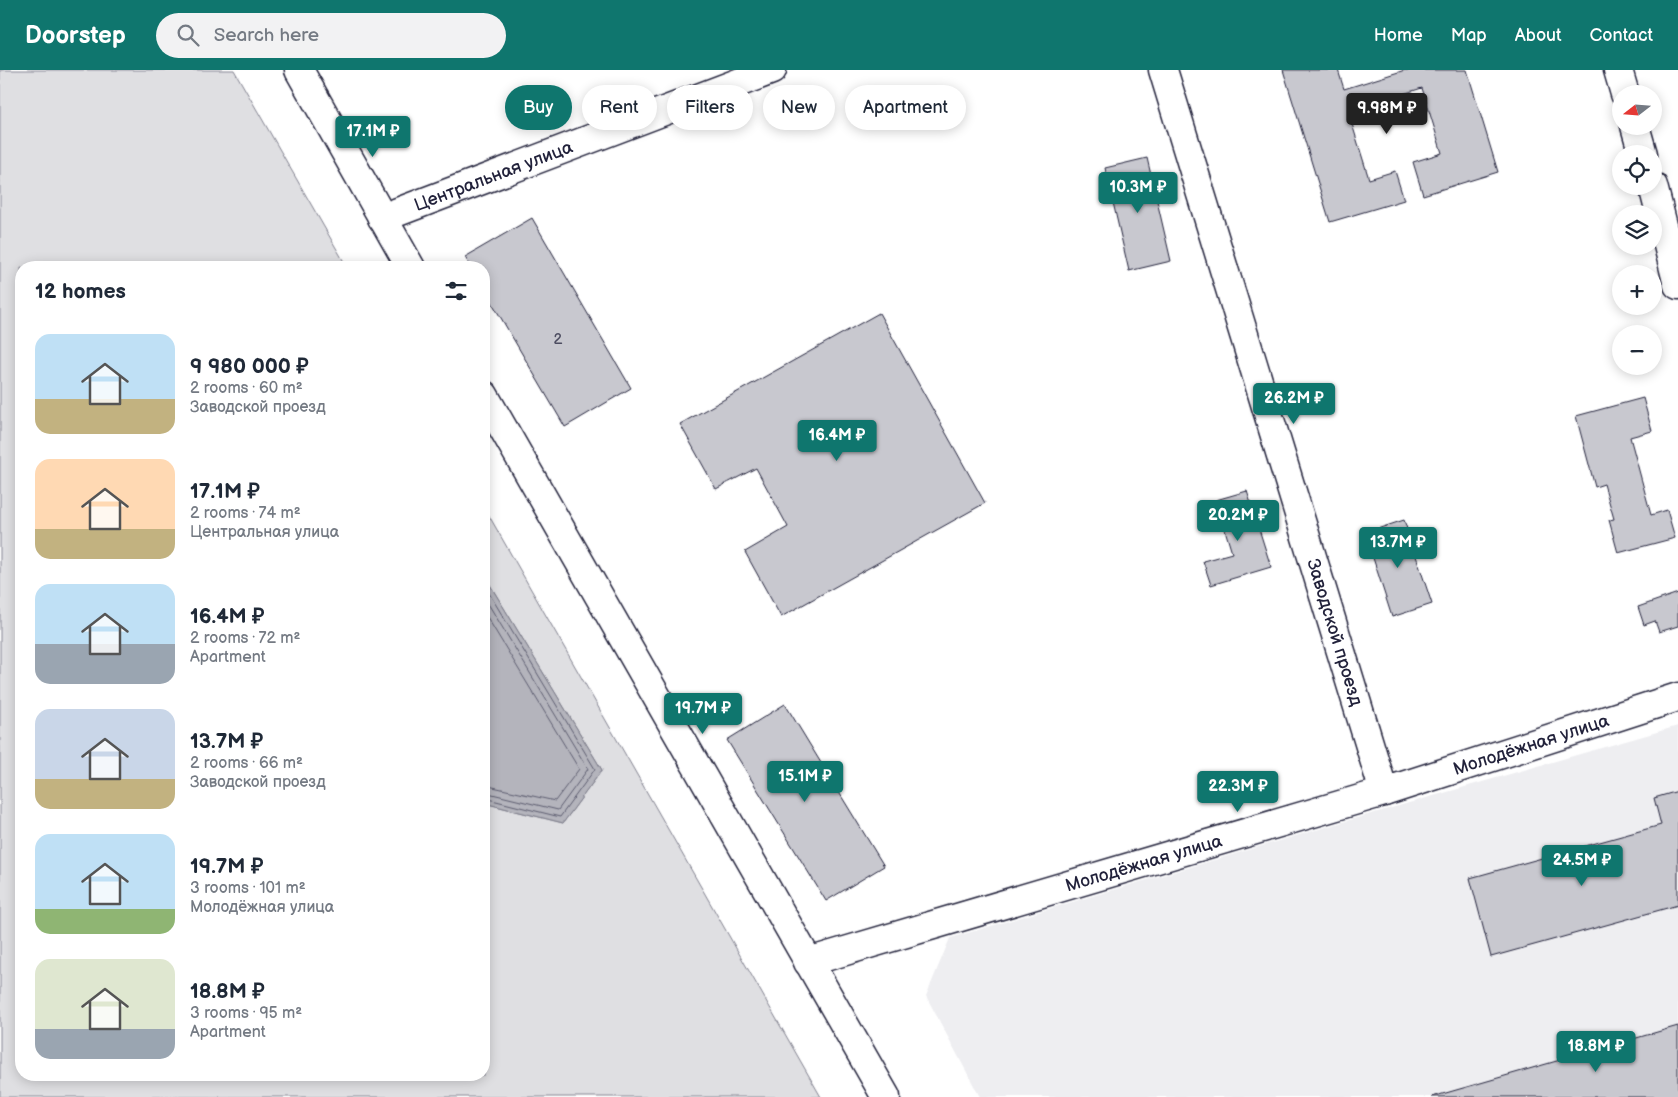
<!DOCTYPE html>
<meta charset="utf-8">
<style>
:root{--surface:#fff;--page:#f2f2f3;--text:#1f2937;--muted:#747a83;--accent:#0f766e}
body{margin:0;font-family:"Balsamiq Sans",sans-serif;background:var(--page);color:var(--text);height:100vh;display:flex;flex-direction:column;font-size:19px;white-space:nowrap}
*{box-sizing:border-box;margin:0}
p{font-size:16px;color:var(--muted)}
.icon{flex:none;width:28px;height:28px;fill:none;stroke:currentColor;stroke-width:2;stroke-linecap:round;stroke-linejoin:round}
.map{position:relative;flex:1;overflow:hidden}
.details{position:absolute;left:15px;top:191px;width:475px;height:820px;display:flex;flex-direction:column;background:var(--surface);border-radius:20px;box-shadow:0 2px 12px #0003}
.details>*{flex:none}
.banner{position:absolute;left:505px;top:15px;width:475px;height:45px;display:flex;gap:10px}
.needle{width:32px;rotate:253deg}
.controls{position:absolute;left:1612px;top:15px;display:grid;gap:10px}
.controls a{display:grid;place-items:center;width:50px;height:50px;border-radius:50%;background:var(--surface);box-shadow:0 2px 12px #0003;font-size:25px}
.price{position:absolute;translate:-50% -42px;padding:0 11px;border-radius:5px;background:var(--accent);color:#fff;font-size:16px;line-height:32px;filter:drop-shadow(0 1px 2px #0008)}
.price::after{content:'';position:absolute;left:50%;top:30px;width:15px;height:11px;margin-left:-8px;background:inherit;clip-path:polygon(0 0,100% 0,50% 100%)}
.price.active{background:#222;color:#fff}
ul{padding:0;list-style:none}
li{display:flex;align-items:center;gap:15px;height:125px;padding:0 20px}
li span{display:grid;place-items:center;flex:none;width:140px;height:100px;border-radius:15px;color:#555}
li>.icon{margin-inline-start:auto}
span .icon{width:60px;height:60px;fill:#fffc;stroke-width:1}
li b{font-size:21px}
h2{display:flex;justify-content:space-between;align-items:center;height:60px;padding:0 20px;font-size:21px}
.pill{padding:0 18px;border-radius:22px;background:var(--surface);box-shadow:0 2px 12px #0003;font-size:18px;line-height:45px}
.pill.active{background:var(--accent);color:#fff}
header{display:flex;align-items:center;gap:30px;box-sizing:border-box;height:70px;padding:0 25px;background:var(--accent);color:#fff}
header strong{font-size:24px}
nav{display:flex;gap:28px;margin-inline-start:auto;font-size:18px}
.search{width:350px;height:45px;background:var(--page);display:flex;align-items:center;gap:12px;box-sizing:border-box;padding:0 18px;border-radius:28px;color:var(--muted);font-size:19px}
.map>svg:first-child{display:block}
.built{fill:#eeeef1}
.green{fill:#dfdfe2;stroke:#80808e}
.water{fill:#b4b4bc;stroke:#7a7a88}
.lines{fill:none;stroke-linecap:round;stroke-linejoin:round}
.shore{stroke:#5c5c6f;stroke-width:1}
.building{fill:#c8c8cf;stroke:#22223b}
.minor-casing{stroke:#22223b;stroke-width:31}
.major-casing{stroke:#22223b;stroke-width:31}
.minor{stroke:#fff;stroke-width:28}
.major{stroke:#fff;stroke-width:28}
.labels{text-anchor:middle;stroke-width:4.5;stroke-linejoin:round;paint-order:stroke}
.number-label{font-size:15px;fill:#4c4c60}
.street-label{font-size:18px;fill:#22223b;stroke:#fff}
</style>
<header>
<strong>Doorstep</strong>
<div class="search"><svg class="icon" aria-label="search" viewBox="0 0 24 24"><circle cx="10" cy="10" r="6"/><path d="M15 15l6 6"/></svg>Search here</div>
<nav><a>Home</a><a>Map</a><a>About</a><a>Contact</a></nav>
</header>
<div class="map">
<svg width="1678" height="1027" viewBox="0 0 1678 1027">
<rect width="100%" height="100%" fill="#fff"/>
<filter id="ink" filterUnits="userSpaceOnUse"><feTurbulence type="fractalNoise" baseFrequency=".02" numOctaves="2"/><feDisplacementMap in="SourceGraphic" scale="10" xChannelSelector="R" yChannelSelector="G"/><feConvolveMatrix kernelMatrix="1 2 1 2 8 2 1 2 1" color-interpolation-filters="sRGB"/></filter>
<g filter="url(#ink)">
<!-- built -->
<path class="built" d="M1678,656V1027H980L926,926L950,868L1346,751Z"/>
<!-- green -->
<path class="green" d="M0,0H234L347,197L21,198V1005H484V733L563,753L602,700L484,505V437L821,1027H0Z"/>
<!-- water -->
<path class="water" d="M484,505L602,700L563,753L484,733Z"/>
<g class="lines">
<!-- shore -->
<path class="shore" d="M484,515L595,699L560,747L484,728
M484,527L588,699L558,740L484,722
M484,542L579,699L555,731L484,715"/>
</g>
<!-- building -->
<path class="building" d="M1283,0H1338L1344,19L1405,0H1467L1498,102L1423,125L1413,92L1442,83L1422,18L1348,41L1369,109L1395,101L1404,130L1330,152Z
M1147,88L1171,191L1129,201L1105,98Z
M532,148L631,318L565,357L484,219V198H471L465,187Z
M879,243L985,433L781,547L745,482L788,457L756,398L716,419L680,354Z
M1643,328L1652,361L1630,367L1651,445L1667,440L1675,468L1618,483L1609,450L1614,449L1604,414L1595,417L1576,346Z
M1247,421L1271,497L1211,515L1203,491L1232,483L1216,430Z
M1404,450L1432,534L1392,547L1365,463Z
M1678,523V556L1659,562L1655,551L1644,555L1638,537Z
M785,634L884,796L826,831L727,670Z
M1678,721V835L1491,887L1470,808L1661,755L1654,728Z
M1678,956V1027H1432Z"/>
<g class="lines">
<defs>
<g id="minor">
<path id="s1" d="M1163,0L1384,722"/>
<path d="M1618,0L1625,24"/>
<path d="M1635,56L1643,84"/>
<path d="M1653,116L1678,215"/>
<path id="s2" d="M382,148L772,0"/>
<path id="s3" d="M808,892L1384,722L1678,627"/>
</g>
<path id="major" d="M299,0L411,198
M484,325L886,1027"/>
</defs>
<!-- minor casing -->
<use href="#minor" class="minor-casing"/>
<!-- major casing -->
<use href="#major" class="major-casing"/>
<!-- minor -->
<use href="#minor" class="minor"/>
<!-- major -->
<use href="#major" class="major"/>
</g>
</g>
<g class="labels">
<!-- number labels -->
<g class="number-label">
<text x="558" y="274">2</text>
</g>
<!-- street labels -->
<g class="street-label">
<text dy="6" stroke="none"><textPath href="#s2" startOffset="119">Центральная улица</textPath></text>
<text dy="6" stroke="none"><textPath href="#s1" startOffset="588">Заводской проезд</textPath></text>
<text dy="6" stroke="none"><textPath href="#s3" startOffset="755">Молодёжная улица</textPath></text>
<text dy="6" stroke="none"><textPath href="#s3" startOffset="350">Молодёжная улица</textPath></text>
</g>
</g>
</svg>
<div class="controls">
<a><svg class="needle" viewBox="-14 -14 28 28"><path d="M0-13l5 13h-10z" fill="#e53935"/><path d="M0 13l5-13h-10z" fill="#747a83"/></svg></a>
<a><svg class="icon" aria-label="locate" viewBox="0 0 24 24"><circle cx="12" cy="12" r="6"/><path d="M12 2v4M12 18v4M2 12h4M18 12h4"/></svg></a>
<a><svg class="icon" aria-label="layers" viewBox="0 0 24 24"><path d="M12 4l9 5-9 5-9-5zM3 14l9 5 9-5"/></svg></a>
<a>+</a>
<a>−</a>
</div>
<b class="price active" style="left:1387px;top:65px">9.98M ₽</b>
<b class="price" style="left:373px;top:88px">17.1M ₽</b>
<b class="price" style="left:1138px;top:144px">10.3M ₽</b>
<b class="price" style="left:1294px;top:355px">26.2M ₽</b>
<b class="price" style="left:837px;top:392px">16.4M ₽</b>
<b class="price" style="left:1238px;top:472px">20.2M ₽</b>
<b class="price" style="left:1398px;top:499px">13.7M ₽</b>
<b class="price" style="left:703px;top:665px">19.7M ₽</b>
<b class="price" style="left:805px;top:733px">15.1M ₽</b>
<b class="price" style="left:1238px;top:743px">22.3M ₽</b>
<b class="price" style="left:1582px;top:817px">24.5M ₽</b>
<b class="price" style="left:1596px;top:1003px">18.8M ₽</b>
<div class="banner">
<a class="pill active">Buy</a>
<a class="pill">Rent</a>
<a class="pill">Filters</a>
<a class="pill">New</a>
<a class="pill">Apartment</a>
</div>
<section class="details">
<h2>12 homes<svg class="icon" aria-label="filters" viewBox="0 0 24 24"><path d="M4 7h16M4 17h16"/><circle cx="9" cy="7" r="2"/><circle cx="15" cy="17" r="2"/></svg></h2>
<ul>
<li><span style="background:linear-gradient(#bfe0f5 65%,#c2b280 0)"><svg class="icon" aria-label="home" viewBox="0 0 24 24"><path d="M3 11l9-7 9 7M6 9v11h12V9"/></svg></span><div><b>9 980 000 ₽</b><p>2 rooms · 60 m²</p><p>Заводской проезд</p></div></li>
<li><span style="background:linear-gradient(#ffd9b3 70%,#c2b280 0)"><svg class="icon" aria-label="home" viewBox="0 0 24 24"><path d="M3 11l9-7 9 7M6 9v11h12V9"/></svg></span><div><b>17.1M ₽</b><p>2 rooms · 74 m²</p><p>Центральная улица</p></div></li>
<li><span style="background:linear-gradient(#bfe0f5 60%,#9aa5b1 0)"><svg class="icon" aria-label="home" viewBox="0 0 24 24"><path d="M3 11l9-7 9 7M6 9v11h12V9"/></svg></span><div><b>16.4M ₽</b><p>2 rooms · 72 m²</p><p>Apartment</p></div></li>
<li><span style="background:linear-gradient(#c9d6e8 70%,#c2b280 0)"><svg class="icon" aria-label="home" viewBox="0 0 24 24"><path d="M3 11l9-7 9 7M6 9v11h12V9"/></svg></span><div><b>13.7M ₽</b><p>2 rooms · 66 m²</p><p>Заводской проезд</p></div></li>
<li><span style="background:linear-gradient(#bfe0f5 75%,#8fb573 0)"><svg class="icon" aria-label="home" viewBox="0 0 24 24"><path d="M3 11l9-7 9 7M6 9v11h12V9"/></svg></span><div><b>19.7M ₽</b><p>3 rooms · 101 m²</p><p>Молодёжная улица</p></div></li>
<li><span style="background:linear-gradient(#dfe7d0 70%,#9aa5b1 0)"><svg class="icon" aria-label="home" viewBox="0 0 24 24"><path d="M3 11l9-7 9 7M6 9v11h12V9"/></svg></span><div><b>18.8M ₽</b><p>3 rooms · 95 m²</p><p>Apartment</p></div></li>
</ul>
</section>
</div>
